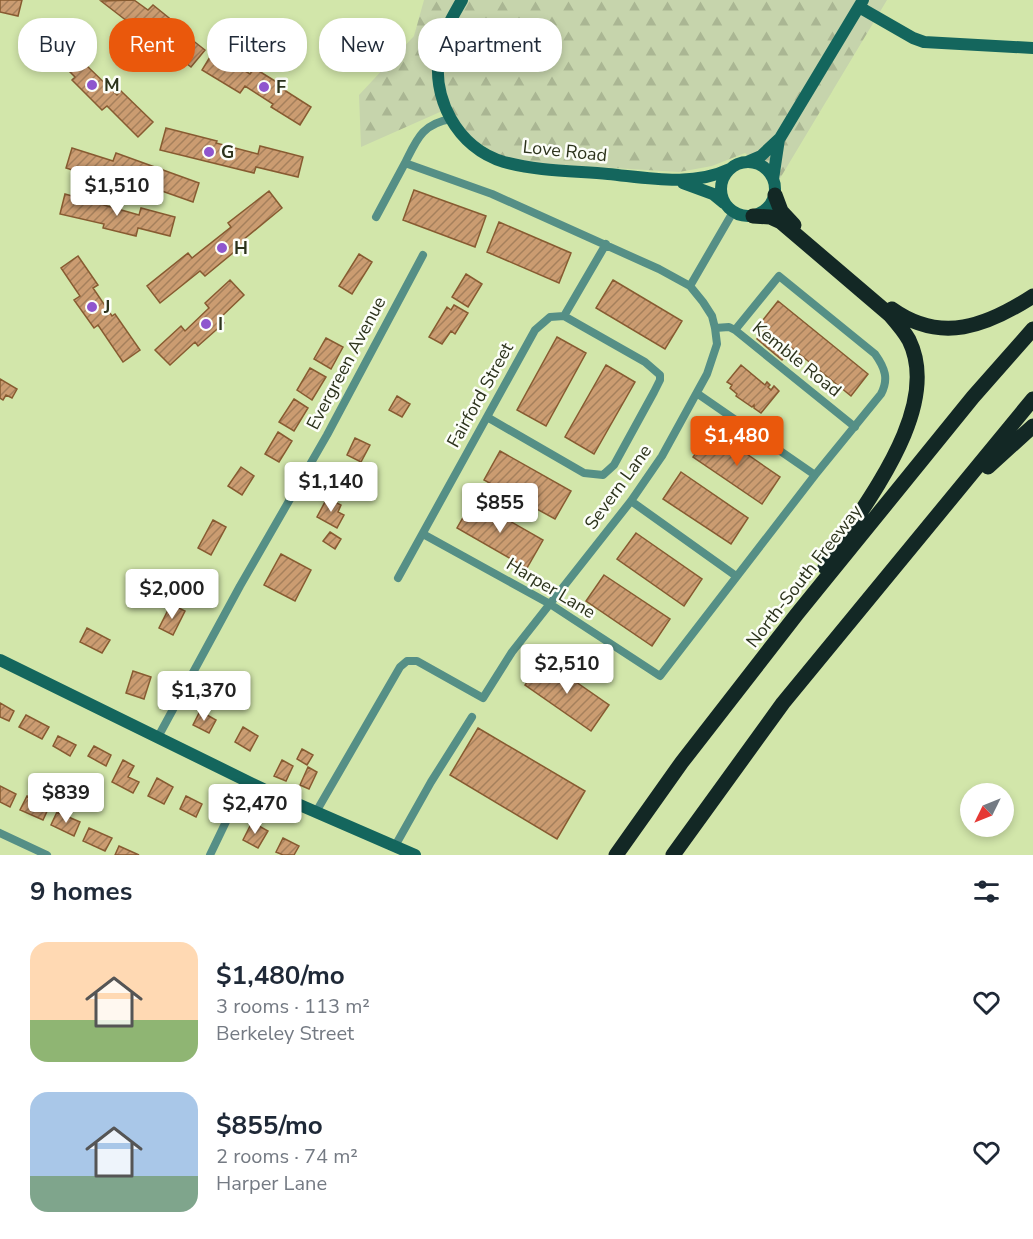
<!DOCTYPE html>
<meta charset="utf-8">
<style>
:root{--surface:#fff;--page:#f2f2f3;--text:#1f2937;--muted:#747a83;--accent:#ea580c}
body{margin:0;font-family:"Nunito Sans",sans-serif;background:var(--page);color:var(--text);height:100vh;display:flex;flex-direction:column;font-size:22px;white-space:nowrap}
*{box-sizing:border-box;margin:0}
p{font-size:20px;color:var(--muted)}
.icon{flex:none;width:33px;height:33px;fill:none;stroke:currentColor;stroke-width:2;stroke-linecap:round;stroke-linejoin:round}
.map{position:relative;height:855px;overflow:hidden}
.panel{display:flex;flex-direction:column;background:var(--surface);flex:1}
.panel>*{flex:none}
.hud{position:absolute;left:18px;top:18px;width:600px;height:54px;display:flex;gap:12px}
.needle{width:39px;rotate:227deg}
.buttons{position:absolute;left:960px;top:783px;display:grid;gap:12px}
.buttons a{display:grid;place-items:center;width:54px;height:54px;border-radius:50%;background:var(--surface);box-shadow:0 3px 9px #0003;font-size:30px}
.price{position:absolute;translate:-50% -51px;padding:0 14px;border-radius:6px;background:#fff;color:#222;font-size:20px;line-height:39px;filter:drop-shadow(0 2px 3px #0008)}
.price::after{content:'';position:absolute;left:50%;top:36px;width:18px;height:14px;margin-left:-9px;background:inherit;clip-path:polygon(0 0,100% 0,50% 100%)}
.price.active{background:var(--accent);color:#fff}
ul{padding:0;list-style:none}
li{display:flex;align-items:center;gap:18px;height:150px;padding:0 30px}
li span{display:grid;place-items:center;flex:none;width:168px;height:120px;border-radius:18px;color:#555}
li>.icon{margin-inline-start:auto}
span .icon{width:72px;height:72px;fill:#fffc;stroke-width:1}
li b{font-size:26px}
h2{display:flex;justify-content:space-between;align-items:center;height:72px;padding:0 30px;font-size:26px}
.pill{padding:0 21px;border-radius:24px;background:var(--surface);box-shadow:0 3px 9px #0003;font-size:21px;line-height:54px}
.pill.active{background:var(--accent);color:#fff}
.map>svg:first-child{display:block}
.forest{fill:url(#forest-firs)}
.building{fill:url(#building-hatch);stroke:#875b31;stroke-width:1.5}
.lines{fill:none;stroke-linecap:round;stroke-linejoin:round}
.street{stroke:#558f86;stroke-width:8}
.secondary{stroke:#14665d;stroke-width:12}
.highway{stroke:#132825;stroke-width:15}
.poi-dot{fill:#8f56ce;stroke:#fcfef8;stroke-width:2}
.labels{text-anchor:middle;stroke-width:5;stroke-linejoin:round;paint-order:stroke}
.poi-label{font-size:18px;font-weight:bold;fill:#2c331c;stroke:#fcfef8;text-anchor:start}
.street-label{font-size:18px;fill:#2c331c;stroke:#fcfef8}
</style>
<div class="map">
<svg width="1033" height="855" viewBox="0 0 1033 855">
<defs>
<pattern id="forest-firs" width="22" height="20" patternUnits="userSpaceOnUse" patternTransform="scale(1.5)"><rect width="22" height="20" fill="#c6d4ac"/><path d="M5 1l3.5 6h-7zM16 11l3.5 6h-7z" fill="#aab693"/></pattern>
<pattern id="building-hatch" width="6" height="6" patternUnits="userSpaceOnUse" patternTransform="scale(1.5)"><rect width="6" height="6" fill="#cb9c71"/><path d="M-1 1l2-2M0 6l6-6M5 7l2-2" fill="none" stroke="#a5805c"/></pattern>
</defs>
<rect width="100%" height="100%" fill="#d2e6aa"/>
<!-- forest -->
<path class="forest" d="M424,0H887L779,180L745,153L712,166L679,172L532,163L500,156L476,141L463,128L449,108L361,147L359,95L414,36Z"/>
<!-- building -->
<path class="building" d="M0,0H22L18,16L0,12Z
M134,0L148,10L153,5L179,26L177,28L205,50L191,67L164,46L166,43L140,22L136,28L101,1Z
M52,25L89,61L86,65L117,95L121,91L153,122L138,137L107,106L102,110L72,80L75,77L38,40Z
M213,52L250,74L254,68L283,86L281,88L311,107L300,125L271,107L273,104L245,86L240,93L202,70Z
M166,128L217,141L216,143L258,154L260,146L303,157L298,177L256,167L254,173L160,150Z
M72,148L113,161L116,153L199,183L193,202L111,173L108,181L66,168Z
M414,190L486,216L475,247L403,220Z
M269,191L282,208L243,240L245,243L205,276L200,271L160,303L147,286L188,253L192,258L231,227L228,223Z
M65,194L139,215L141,208L175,217L170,236L138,228L136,236L103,228L104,224L60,214Z
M499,222L571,253L559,283L487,252Z
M359,254L372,262L352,294L339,286Z
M78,256L98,285L93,288L112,316L115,314L140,350L123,362L98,325L94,328L74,300L80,296L61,268Z
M466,274L482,284L468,307L452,297Z
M230,280L244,295L220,318L224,323L198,346L195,342L170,365L155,350L181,326L185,331L209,308L205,303Z
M613,280L682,321L665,349L596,308Z
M778,301L868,374L851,396L792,348L782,360L757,339L765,329L759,325Z
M454,305L468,313L455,334L451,331L442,344L429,337L447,307L451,310Z
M557,337L586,353L546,426L517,410Z
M326,338L343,347L331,369L314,359Z
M606,365L635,382L594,454L565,437Z
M741,365L765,385L767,382L770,385L768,387L771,390L774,386L779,391L761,413L754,408V405L752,407L736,396L737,394L730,388L732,385L727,382Z
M310,368L326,377L312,400L297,390Z
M0,379L17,389L12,398L6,395L3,400L0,398Z
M397,396L410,404L402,417L389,410Z
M294,399L308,408L294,431L279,422Z
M712,430L780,477L762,504L693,457Z
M278,432L292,441L279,462L265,454Z
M355,438L370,445L361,462L347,455Z
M500,451L571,491L555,519L484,480Z
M241,467L254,476L242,495L228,486Z
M681,472L748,518L731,544L663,499Z
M327,498L341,505L338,512L344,515L337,528L317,517Z
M473,500L543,540L527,568L457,528Z
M213,520L226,527L211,555L198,548Z
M330,532L341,539L335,549L323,541Z
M636,533L702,579L684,606L617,559Z
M281,554L311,570L295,601L264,585Z
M604,575L670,619L652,646L586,601Z
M171,604L185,611L173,635L159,628Z
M87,628L110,640L102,653L80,642Z
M543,659L609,705L591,731L525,685Z
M133,671L151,677L144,699L126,693Z
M0,703L14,711L9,721L0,717Z
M200,711L216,720L209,733L193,725Z
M26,715L49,727L42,739L19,727Z
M243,727L258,736L250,751L235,742Z
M478,728L585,791L557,839L450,775Z
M58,736L76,745L70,756L53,746Z
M94,746L111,755L106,766L88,756Z
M302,749L313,755L307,765L297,759Z
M123,760L134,766L128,777L139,782L133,793L112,782Z
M282,760L293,766L286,781L274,776Z
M308,767L317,772L309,789L300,785Z
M157,778L173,787L164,804L148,796Z
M0,786L16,794L10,807L0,802Z
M27,796L49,807L43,820L20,810Z
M186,796L202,804L196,817L180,809Z
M57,812L80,822L74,836L51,825Z
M252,822L268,831L258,848L243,840Z
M89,828L112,838L105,851L83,841Z
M283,838L299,846L294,855H283L276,852Z
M119,846L139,855H115Z"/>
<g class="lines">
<!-- street -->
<path class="street" d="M376,217L405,163
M690,286L733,212
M715,328L729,327L735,330L855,427
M698,394L815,475
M487,417L584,473L603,475L614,465L654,392L660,380V375L645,362L564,316
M631,501L736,576
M423,534L550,604L660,676L815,475L881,394C889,379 885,368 875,354L779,276L735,330
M398,578L535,330L550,317L564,316L606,244
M158,737L240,586L327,435L423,255
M316,812L400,667L407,661H417L483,698L512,652L631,501L662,456L707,374L717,344L715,328L712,316L703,302L690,286L659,269L492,194L405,163C417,139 422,124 451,119
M0,833L47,855
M395,846L431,782L472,717
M210,855L246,780"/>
<!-- secondary -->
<path class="secondary" d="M462,0C453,16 443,32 440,50C430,97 457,148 504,162C537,171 574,171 608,174C649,178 692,187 730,169
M859,7L913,38L924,42L1033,48
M721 189a27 27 0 1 1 54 0a27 27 0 1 1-54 0Z
M747,162L761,156L780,138L863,0
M773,179L779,139
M683,183L713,194L724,203
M0,660L263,789L415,855"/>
<!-- highway -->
<path class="highway" d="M775,195L781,211L794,225
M753,216L770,217L781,222L890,315C897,323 904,331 909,340C944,411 859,509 825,567
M892,309C941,344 987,326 1033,296
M988,467L1033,426
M616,855L682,762L797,614L973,397L1033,329
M673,855L783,703L1033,399"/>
</g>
<!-- markers -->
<g class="poi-dot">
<circle cx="92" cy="85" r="6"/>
<circle cx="264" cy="87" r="6"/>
<circle cx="209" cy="152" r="6"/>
<circle cx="222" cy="248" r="6"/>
<circle cx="92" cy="307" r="6"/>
<circle cx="206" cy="324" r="6"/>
</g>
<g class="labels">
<!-- poi labels -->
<g class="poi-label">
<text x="104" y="91">M</text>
<text x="276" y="93">F</text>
<text x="221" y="158">G</text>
<text x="234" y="254">H</text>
<text x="104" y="313">J</text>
<text x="218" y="330">I</text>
</g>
<!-- street labels -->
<g class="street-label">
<text transform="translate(565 151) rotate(6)" y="6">Love Road</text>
<text transform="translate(797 359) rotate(39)" y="6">Kemble Road</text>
<text transform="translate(346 363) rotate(-62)" y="6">Evergreen Avenue</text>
<text transform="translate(480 395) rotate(-61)" y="6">Fairford Street</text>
<text transform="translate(618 487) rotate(-54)" y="6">Severn Lane</text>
<text transform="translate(804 576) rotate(-52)" y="6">North-South Freeway</text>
<text transform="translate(551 588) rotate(31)" y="6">Harper Lane</text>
</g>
</g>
</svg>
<div class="buttons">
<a><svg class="needle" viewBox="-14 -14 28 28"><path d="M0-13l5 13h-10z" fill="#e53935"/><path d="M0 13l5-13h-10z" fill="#747a83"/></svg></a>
</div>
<b class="price" style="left:117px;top:217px">$1,510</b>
<b class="price active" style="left:737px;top:467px">$1,480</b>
<b class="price" style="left:331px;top:513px">$1,140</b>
<b class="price" style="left:500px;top:534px">$855</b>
<b class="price" style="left:172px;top:620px">$2,000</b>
<b class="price" style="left:567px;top:695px">$2,510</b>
<b class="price" style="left:204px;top:722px">$1,370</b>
<b class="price" style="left:66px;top:824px">$839</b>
<b class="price" style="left:255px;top:835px">$2,470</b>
<div class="hud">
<a class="pill">Buy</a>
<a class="pill active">Rent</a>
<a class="pill">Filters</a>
<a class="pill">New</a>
<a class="pill">Apartment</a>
</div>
</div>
<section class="panel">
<h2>9 homes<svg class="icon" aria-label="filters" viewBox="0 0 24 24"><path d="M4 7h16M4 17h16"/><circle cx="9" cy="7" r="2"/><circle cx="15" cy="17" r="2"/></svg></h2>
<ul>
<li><span style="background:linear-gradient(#ffd9b3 65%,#8fb573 0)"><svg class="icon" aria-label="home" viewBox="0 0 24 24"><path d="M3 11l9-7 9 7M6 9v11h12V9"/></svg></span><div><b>$1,480/mo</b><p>3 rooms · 113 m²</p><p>Berkeley Street</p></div><svg class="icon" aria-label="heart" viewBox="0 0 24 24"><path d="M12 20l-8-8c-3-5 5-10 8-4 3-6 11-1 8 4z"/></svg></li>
<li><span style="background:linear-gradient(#a9c7e8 70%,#7fa58c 0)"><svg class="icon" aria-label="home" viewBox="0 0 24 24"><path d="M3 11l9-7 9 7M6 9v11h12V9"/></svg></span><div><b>$855/mo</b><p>2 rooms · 74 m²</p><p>Harper Lane</p></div><svg class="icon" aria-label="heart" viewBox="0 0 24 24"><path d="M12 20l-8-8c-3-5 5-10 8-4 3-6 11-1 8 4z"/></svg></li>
</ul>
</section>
